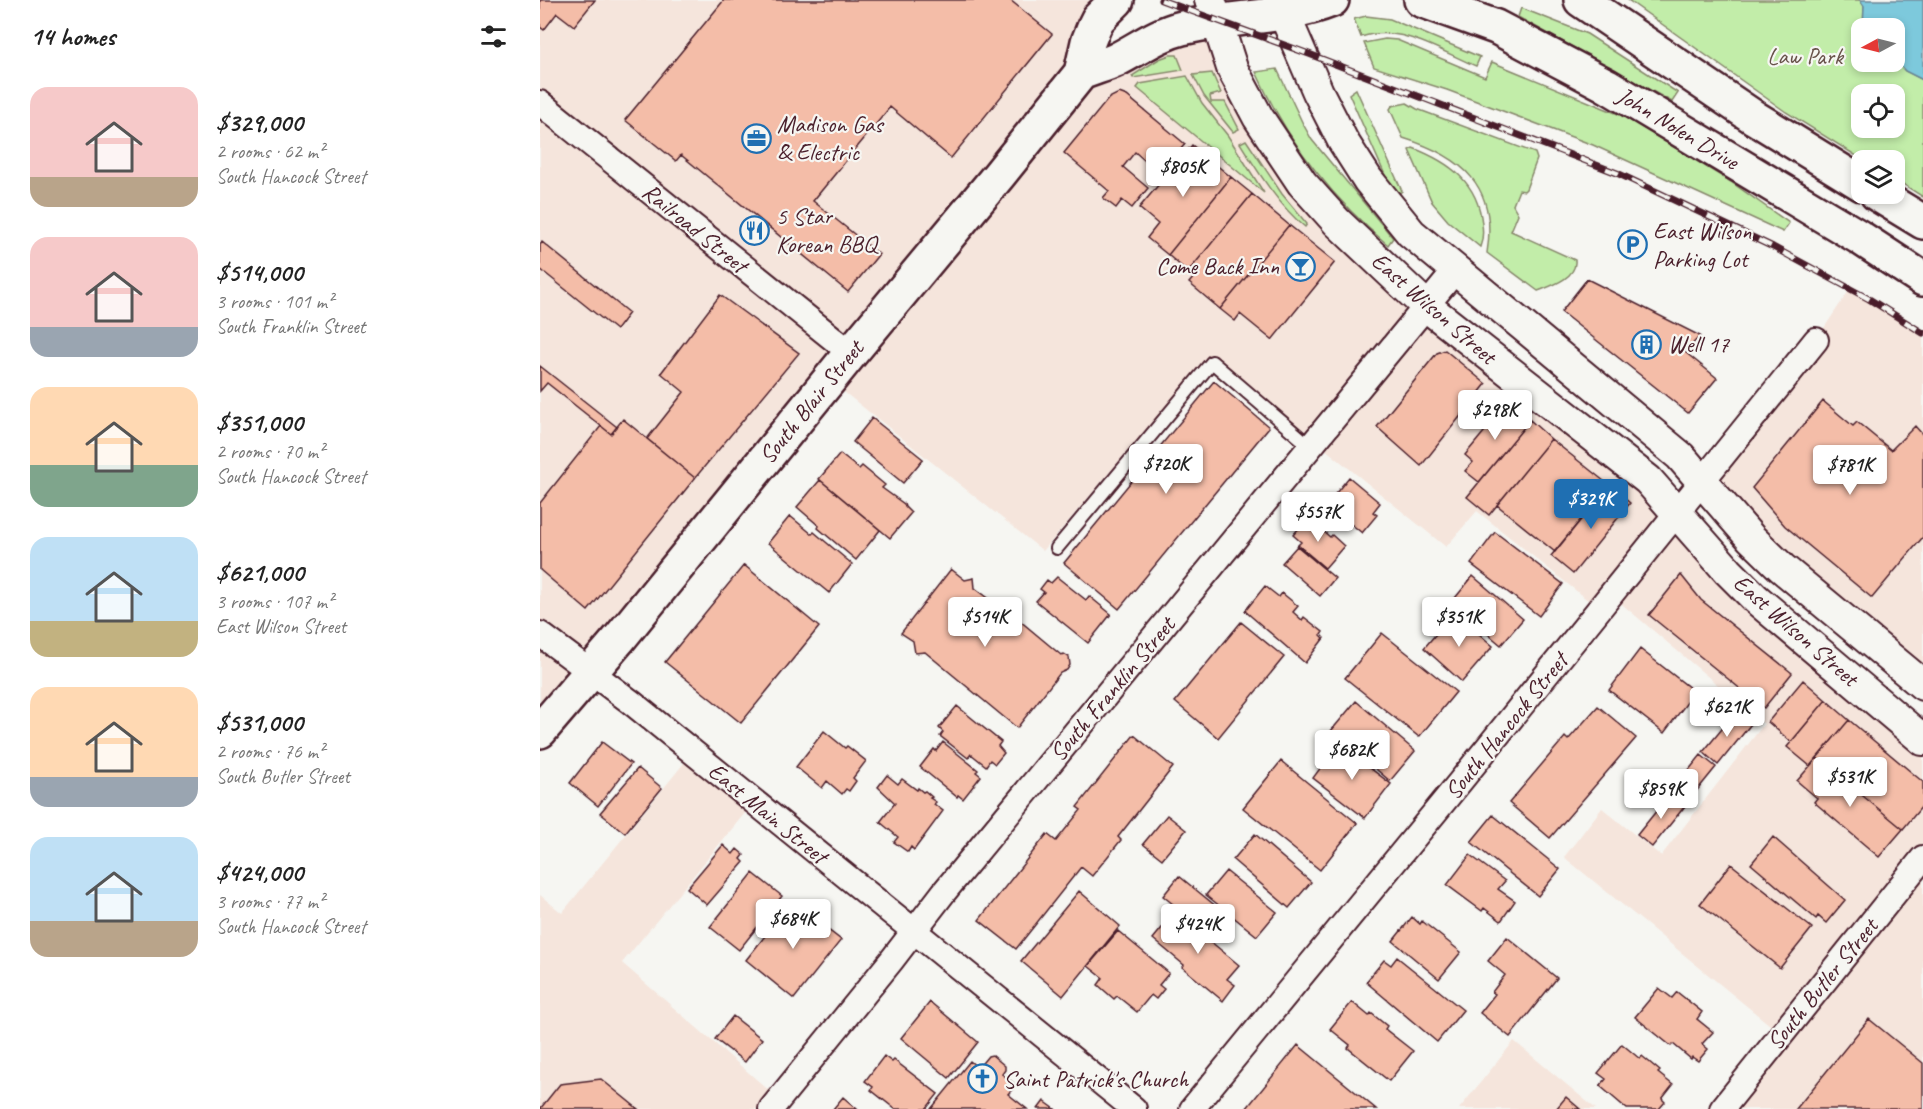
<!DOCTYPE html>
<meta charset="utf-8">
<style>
:root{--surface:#fff;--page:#f6f6f6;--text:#222;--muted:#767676;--accent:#1f6fb2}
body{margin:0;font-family:Caveat,sans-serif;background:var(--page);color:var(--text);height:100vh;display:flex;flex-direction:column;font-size:22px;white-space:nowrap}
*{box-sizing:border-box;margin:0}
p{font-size:20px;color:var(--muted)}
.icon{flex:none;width:33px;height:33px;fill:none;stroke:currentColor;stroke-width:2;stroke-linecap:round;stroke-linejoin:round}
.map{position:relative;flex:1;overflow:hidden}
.drawer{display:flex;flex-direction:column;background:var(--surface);width:540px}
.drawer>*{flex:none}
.needle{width:39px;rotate:263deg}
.fabs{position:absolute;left:1311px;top:18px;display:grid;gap:12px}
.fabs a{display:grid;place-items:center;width:54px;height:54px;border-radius:12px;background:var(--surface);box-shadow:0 3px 9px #0003;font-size:30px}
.price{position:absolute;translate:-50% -51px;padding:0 14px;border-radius:6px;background:#fff;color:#222;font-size:20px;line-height:39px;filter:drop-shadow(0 2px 3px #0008)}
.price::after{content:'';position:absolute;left:50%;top:36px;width:18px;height:14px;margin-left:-9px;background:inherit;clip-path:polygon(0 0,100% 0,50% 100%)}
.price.active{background:var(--accent);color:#fff}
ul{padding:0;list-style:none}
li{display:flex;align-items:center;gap:18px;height:150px;padding:0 30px}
li span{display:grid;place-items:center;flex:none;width:168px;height:120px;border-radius:18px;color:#555}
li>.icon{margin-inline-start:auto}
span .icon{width:72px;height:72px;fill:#fffc;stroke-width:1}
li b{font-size:26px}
h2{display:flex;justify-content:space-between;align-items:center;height:72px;padding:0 30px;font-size:26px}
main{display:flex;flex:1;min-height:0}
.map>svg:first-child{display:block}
.built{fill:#f5e5dc}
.green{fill:#c2eda9;stroke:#86866a;stroke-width:1.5;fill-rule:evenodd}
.water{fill:#7dc9dc;stroke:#698595;stroke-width:1.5}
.building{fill:#f4bda8;stroke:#4a1f2b;stroke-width:1.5}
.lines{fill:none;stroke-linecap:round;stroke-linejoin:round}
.service-casing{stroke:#4a1f2b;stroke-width:16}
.minor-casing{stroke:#4a1f2b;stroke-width:28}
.tertiary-casing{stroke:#4a1f2b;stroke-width:34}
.primary-casing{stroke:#4a1f2b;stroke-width:38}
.service{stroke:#f6f6f2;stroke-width:12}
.minor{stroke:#f6f6f2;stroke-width:24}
.tertiary{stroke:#f6f6f2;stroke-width:30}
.primary{stroke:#f6f6f2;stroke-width:33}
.rail-casing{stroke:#4a1f2b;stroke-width:7}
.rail{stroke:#f6f6f2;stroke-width:4.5;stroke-dasharray:14;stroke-linecap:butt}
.labels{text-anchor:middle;stroke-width:4.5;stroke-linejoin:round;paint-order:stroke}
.park-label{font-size:24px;fill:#68524a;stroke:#f6f6f2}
.poi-label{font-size:24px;fill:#4a1f2b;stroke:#f6f6f2;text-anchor:start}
.street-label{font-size:24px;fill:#4a1f2b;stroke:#f6f6f2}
</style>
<main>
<section class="drawer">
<h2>14 homes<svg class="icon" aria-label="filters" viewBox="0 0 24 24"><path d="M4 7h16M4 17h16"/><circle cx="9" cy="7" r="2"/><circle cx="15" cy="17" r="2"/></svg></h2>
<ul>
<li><span style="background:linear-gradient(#f6c9c9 75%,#b9a48a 0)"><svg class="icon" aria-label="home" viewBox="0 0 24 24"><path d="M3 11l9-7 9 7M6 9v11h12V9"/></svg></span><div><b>$329,000</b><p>2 rooms · 62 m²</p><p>South Hancock Street</p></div></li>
<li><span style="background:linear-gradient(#f6c9c9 75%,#9aa5b1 0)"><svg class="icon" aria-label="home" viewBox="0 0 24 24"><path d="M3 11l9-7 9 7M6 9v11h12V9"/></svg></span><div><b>$514,000</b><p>3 rooms · 101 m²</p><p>South Franklin Street</p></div></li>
<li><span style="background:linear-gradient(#ffd9b3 65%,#7fa58c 0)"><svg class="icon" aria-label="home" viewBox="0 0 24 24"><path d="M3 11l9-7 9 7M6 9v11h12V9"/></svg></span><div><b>$351,000</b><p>2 rooms · 70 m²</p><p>South Hancock Street</p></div></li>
<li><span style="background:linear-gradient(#bfe0f5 70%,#c2b280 0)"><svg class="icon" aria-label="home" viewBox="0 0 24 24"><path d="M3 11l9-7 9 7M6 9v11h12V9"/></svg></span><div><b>$621,000</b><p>3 rooms · 107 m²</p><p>East Wilson Street</p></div></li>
<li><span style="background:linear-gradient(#ffd9b3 75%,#9aa5b1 0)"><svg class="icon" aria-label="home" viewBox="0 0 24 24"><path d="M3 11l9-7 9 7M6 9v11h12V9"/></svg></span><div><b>$531,000</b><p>2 rooms · 76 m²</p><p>South Butler Street</p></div></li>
<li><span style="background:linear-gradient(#bfe0f5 70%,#b9a48a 0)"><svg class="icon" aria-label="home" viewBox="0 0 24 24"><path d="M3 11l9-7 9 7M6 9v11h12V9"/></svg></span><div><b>$424,000</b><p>3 rooms · 77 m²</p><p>South Hancock Street</p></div></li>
</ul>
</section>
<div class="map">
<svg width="1383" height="1109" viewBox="0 0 1383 1109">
<rect width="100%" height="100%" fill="#f6f6f2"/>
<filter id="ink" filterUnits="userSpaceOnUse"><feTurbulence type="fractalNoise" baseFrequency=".0167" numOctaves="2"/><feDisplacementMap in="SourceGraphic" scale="12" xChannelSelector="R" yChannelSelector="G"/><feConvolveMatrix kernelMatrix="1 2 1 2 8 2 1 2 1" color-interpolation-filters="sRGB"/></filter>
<g filter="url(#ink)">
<!-- built -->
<path class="built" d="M0,0H577L541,72L678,21L762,183L1383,740V1109H1182L1241,1034L1024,857L1062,808L1121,856L1224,724L1071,595L1060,610L937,511L906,547L669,355L503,551L289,380L0,731Z
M1310,289L1383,333V685L1163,480L1276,340Z
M153,752L214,802L82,963L239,1099L231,1109H0V895L22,913Z
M974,1041L1056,1109H919Z"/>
<!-- green -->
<path class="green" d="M1088,0H1320L1324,6L1322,62L1355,60L1365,71L1383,80V197L1355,179L1354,160H1323L1246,112ZM1322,94H1354V128H1322Z
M981,8L1047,34L1138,93L1132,102L978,17Z
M826,16L850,19L940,57L936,66C900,51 861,24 821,37L814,19Z
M845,39L857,40L945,77L952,62L1083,116L1191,182L1249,223L1243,232L1053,145L907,90L834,67L824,43Z
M630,55H637L643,70L593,78L592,76L619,59Z
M737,69L763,124L772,140L853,238L848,245C790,197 747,141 716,72Z
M672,73L681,93L670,96L671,102H685L699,129L693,132L664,96L653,75Z
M647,76L662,103L688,136L724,193L597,88L600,84Z
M816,89L862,191L857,195L849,184L809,94Z
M867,103L877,109L995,153L997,159L986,189L984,191L979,190L973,205L978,214L971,231L1035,260C1037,278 1011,286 998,291L947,253C958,186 922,156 863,138L850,109L852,106Z
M706,140L742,194L767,224L765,227C739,206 718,172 700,143Z
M873,148C909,162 938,182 942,224C943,231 943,240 940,247L908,221L892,202L869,150Z"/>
<!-- water -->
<path class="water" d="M1320,0H1383V80L1365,71L1355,60L1354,28H1323L1324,6Z"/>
<!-- building -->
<path class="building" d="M0,0H55L34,26L17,13L4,30L0,27Z
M184,0H470L512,34L411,158L350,107L273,201L339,254L308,292L141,155L136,161L85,120Z
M579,93L587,96L645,144L620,174L595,152L583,167L608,188L592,208L582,200L576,208L563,198L569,191L524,153L569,98Z
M652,145L691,177L628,255L607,238L618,224L599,208Z
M691,177L712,194L648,272L628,255Z
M712,194L749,225L680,309L649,283L654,277L648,272Z
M749,225L795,262L732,340L700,314L695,321L680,309Z
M2,242L89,313L76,330L0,269V245Z
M1047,279L1160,336L1145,352L1177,378L1148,413L1021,312Z
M180,295L259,353L155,478L107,439L144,392L121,373Z
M905,350L946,384L881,466L837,427L897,353Z
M0,366L77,427L71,434L7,383L0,391Z
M674,381L729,427L579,609L524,563Z
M1283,401L1313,426L1317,422L1351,450L1375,426L1383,435V537L1332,598L1245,526L1212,488Z
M968,403L990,420L939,482L925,471L933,462L925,455Z
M332,418L383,459L363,483L313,442Z
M83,419L155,478L48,611L0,570V503L61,426L71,434Z
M990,420L1011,439L949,515L927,497Z
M1011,439L1069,485L1015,552L957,505Z
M300,454L319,469L322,466L345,485L342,488L364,504L365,507L371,513L350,538L279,479Z
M809,477L840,503L833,512L837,515L822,533L787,504Z
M280,480L340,530L316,560L278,528L279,526L257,507Z
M1069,485L1090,503L1033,574L1011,556Z
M250,516L272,534L274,532L312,564L289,593L228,543Z
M768,518L790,537L792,535L804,546L785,568L758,545L761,542L753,535Z
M955,532L1023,584L999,616L931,564Z
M757,546L795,578L780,596L742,563Z
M204,565L279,627L201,723L125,662Z
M411,569L425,580L434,578L435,588L463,609L465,606L474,613L473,615L521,655L524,654L529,657L530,665L527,670L520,673L477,728L385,652L375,653L373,641L361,633Z
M1141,575L1161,600L1252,673L1224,708L1109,615Z
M933,576L983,619L961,645L911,603Z
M517,577L546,600L549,596L571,614L548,643L496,601L504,592L500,589L507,580L511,583Z
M725,586L739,597L742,593L758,606L753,612L762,620L764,617L783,632L781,635L784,638L765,663L705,611Z
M908,620L917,627L923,620L953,646L922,682L884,648Z
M701,622L744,657L678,738L635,702Z
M842,633L916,692L879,737L805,678Z
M1100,649L1155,692L1124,733L1069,690Z
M1263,680L1286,700L1251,742L1228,722Z
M1286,700L1309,720L1270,766L1247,747Z
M816,701L875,751L850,781L791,731Z
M417,706L461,742L458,746L464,753L455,764L450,760L446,766L431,754L428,758L400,736L403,732L399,728Z
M1058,706L1096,738L1010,838L969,803L1025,737L1028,740Z
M1196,712L1211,724L1178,765L1163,752Z
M1309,720L1383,782V805L1363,829L1277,758Z
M284,731L305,748L307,746L326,761L313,778L316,781L309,791L306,789L302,794L287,781L282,788L256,767Z
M594,735L633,767L578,837L581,840L552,876L541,867L476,949L439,920L507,834L516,841L541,810L537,807Z
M62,742L91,764L58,806L30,783Z
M403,742L438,770L436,772L441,776L423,799L418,795L417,797L380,767L394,749L396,751Z
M798,744L851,784L825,818L773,778Z
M1161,755L1176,767L1146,804L1131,792Z
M1277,758L1363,829L1339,857L1274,802L1277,798L1257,781Z
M741,761L817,823L780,870L703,808Z
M98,768L122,788L85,833L60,813Z
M347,775L358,784L362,779L377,790L378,788L383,792L385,791L392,797L390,798L396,802L394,804L403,811L374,850L371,847L368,852L354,842L358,837L340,822L355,803L338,787Z
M1130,794L1145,806L1112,847L1097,835Z
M627,815L646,830L622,859L603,844Z
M953,815L1020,869L998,896L931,842Z
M715,834L771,882L749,908L693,860Z
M1233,837L1305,900L1286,923L1278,916L1276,919L1211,864Z
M183,845L193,854L197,849L204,855L201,859L204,862L167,905L147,888Z
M930,855L965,881L958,889L975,901L961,921L944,908L942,911L907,885Z
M1191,864L1272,928L1240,968L1160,904Z
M686,871L737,912L717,936L666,895Z
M213,873L242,896L199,950L170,927Z
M639,876L683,912L682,914L686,917L674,931L670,928L667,932L623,896Z
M539,891L580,926L523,996L481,961Z
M252,902L301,940L254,999L206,960Z
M635,912L699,965L687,979L695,985L683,1001L642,967L644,965L613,939Z
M872,917L880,924L882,921L921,952L899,979L853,941Z
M578,931L629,973L619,985L624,989L616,999L611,995L597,1012L577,996L574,999L558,985L563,978L548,966Z
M967,937L1017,978L970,1037L940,1013L955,994L952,992L965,975L948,961Z
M857,957L923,1010L897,1042L826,982L844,960L851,965Z
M1119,988L1132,998L1137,992L1162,1012L1157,1019L1173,1032L1162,1044L1168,1049L1158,1061L1152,1057L1151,1059L1133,1044L1131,1046L1095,1017Z
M390,1002L438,1042L409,1078L361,1038Z
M812,1002L829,1016L831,1013L847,1026L845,1029L873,1051L849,1081L808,1048L810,1045L790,1029Z
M193,1016L222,1039L205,1062L175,1039Z
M1329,1019L1383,1063V1109H1256Z
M1082,1044L1100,1059L1102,1056L1120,1071L1118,1073L1133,1085L1122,1099L1125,1102L1119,1109H1087L1060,1086L1066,1079L1058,1073Z
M758,1045L836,1109H706Z
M452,1055L465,1066V1070L462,1074L476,1085L468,1094L487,1109H391L430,1061L438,1068L448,1056Z
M344,1056L352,1062L354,1060L398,1094L386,1109H355L331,1090L333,1087L325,1081Z
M61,1079L98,1109H0L20,1084Z
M303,1097L317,1109H293Z
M1026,1097L1040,1109H1016Z
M504,1101L515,1109H498Z"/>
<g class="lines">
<defs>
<path id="service" d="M517,548L672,362L771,447"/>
<path id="minor" d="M0,103L311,353
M0,634L91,702L594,1109
M231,1109L351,961L404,892L915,271
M652,1109L919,783L1276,340
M1182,1109L1383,858"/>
<path id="tertiary" d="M670,0L692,68L718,117L762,183L797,222L886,306L1108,480L1188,571L1216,599L1383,740
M738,0L778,92L803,141L828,180L871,233L1140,456L1211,538L1242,568L1383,685"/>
<path id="primary" d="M881,0L956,27L1066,85L1319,237L1383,279
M1041,0L1215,118L1322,184
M541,73C553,68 565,65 576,60C598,49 617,34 642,28C691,16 744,19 792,0
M1337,194L1383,222
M0,731L79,639L311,353L459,175L541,73L548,42L554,27L558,19L577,0"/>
</defs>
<!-- service casing -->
<use href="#service" class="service-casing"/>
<!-- minor casing -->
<use href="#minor" class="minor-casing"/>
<!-- tertiary casing -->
<use href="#tertiary" class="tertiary-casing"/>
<!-- primary casing -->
<use href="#primary" class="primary-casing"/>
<!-- service -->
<use href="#service" class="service"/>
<!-- minor -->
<use href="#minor" class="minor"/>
<!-- tertiary -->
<use href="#tertiary" class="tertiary"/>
<!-- primary -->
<use href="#primary" class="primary"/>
<defs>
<path id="rail" d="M621,0L769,54L1077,173L1233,247L1329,299L1383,333"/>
</defs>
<!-- rail casing -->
<use href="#rail" class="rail-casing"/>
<!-- rail -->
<use href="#rail" class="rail"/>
</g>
</g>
<!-- icons -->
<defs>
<symbol id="office-ring" viewBox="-11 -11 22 22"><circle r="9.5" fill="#f6f6f2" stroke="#1f6fb2" stroke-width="1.5"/><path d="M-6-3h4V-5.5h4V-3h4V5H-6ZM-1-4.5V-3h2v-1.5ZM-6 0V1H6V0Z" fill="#1f6fb2"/></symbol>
<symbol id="restaurant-ring" viewBox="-11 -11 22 22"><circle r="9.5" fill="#f6f6f2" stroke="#1f6fb2" stroke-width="1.5"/><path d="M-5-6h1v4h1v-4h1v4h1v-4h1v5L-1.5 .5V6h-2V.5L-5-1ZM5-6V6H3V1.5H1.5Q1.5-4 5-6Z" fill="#1f6fb2"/></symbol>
<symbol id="parking-ring" viewBox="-11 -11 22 22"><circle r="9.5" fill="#f6f6f2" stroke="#1f6fb2" stroke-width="1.5"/><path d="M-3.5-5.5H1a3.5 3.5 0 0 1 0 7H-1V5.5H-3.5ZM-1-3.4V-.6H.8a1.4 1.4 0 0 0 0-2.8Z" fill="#1f6fb2"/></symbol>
<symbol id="bar-ring" viewBox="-11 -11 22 22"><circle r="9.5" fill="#f6f6f2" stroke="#1f6fb2" stroke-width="1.5"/><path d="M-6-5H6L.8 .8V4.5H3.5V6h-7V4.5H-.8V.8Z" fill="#1f6fb2"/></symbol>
<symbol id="building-ring" viewBox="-11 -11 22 22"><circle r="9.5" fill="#f6f6f2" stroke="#1f6fb2" stroke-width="1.5"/><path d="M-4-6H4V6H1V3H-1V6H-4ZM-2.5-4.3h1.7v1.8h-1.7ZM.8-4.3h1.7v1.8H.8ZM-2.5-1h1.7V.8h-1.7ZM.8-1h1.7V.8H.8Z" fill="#1f6fb2"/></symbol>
<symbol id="church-ring" viewBox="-11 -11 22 22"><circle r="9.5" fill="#f6f6f2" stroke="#1f6fb2" stroke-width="1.5"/><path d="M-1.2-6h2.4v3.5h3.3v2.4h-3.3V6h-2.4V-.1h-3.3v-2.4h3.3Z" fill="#1f6fb2"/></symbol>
</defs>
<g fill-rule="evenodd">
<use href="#office-ring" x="200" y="122" width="33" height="33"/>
<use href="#restaurant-ring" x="198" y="214" width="33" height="33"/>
<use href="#parking-ring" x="1076" y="228" width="33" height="33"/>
<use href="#bar-ring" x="744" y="250" width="33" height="33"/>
<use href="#building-ring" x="1090" y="328" width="33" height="33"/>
<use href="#church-ring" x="426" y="1062" width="33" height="33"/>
</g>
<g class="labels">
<!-- park labels -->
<g class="park-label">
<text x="1265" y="64">Law Park</text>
</g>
<!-- poi labels -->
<g class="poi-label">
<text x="237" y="132">Madison Gas<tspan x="237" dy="28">&amp; Electric</tspan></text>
<text x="236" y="224">5 Star<tspan x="236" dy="28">Korean BBQ</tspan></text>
<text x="1113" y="239">East Wilson<tspan x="1113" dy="28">Parking Lot</tspan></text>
<text x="739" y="274" text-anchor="end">Come Back Inn</text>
<text x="1128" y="352">Well 17</text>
<text x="463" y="1087">Saint Patrick's Church</text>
</g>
<!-- street labels -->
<g class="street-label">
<text transform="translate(1138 128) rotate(31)" y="8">John Nolen Drive</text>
<text transform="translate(155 228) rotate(39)" y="8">Railroad Street</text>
<text transform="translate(894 308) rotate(41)" y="8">East Wilson Street</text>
<text transform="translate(271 402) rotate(-51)" y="8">South Blair Street</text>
<text transform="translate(1256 630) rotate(41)" y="8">East Wilson Street</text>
<text transform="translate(572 689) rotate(-50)" y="8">South Franklin Street</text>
<text transform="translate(966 726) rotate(-51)" y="8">South Hancock Street</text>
<text transform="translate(228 813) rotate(39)" y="8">East Main Street</text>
<text transform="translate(1282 984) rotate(-51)" y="8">South Butler Street</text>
</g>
</g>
</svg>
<div class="fabs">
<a><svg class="needle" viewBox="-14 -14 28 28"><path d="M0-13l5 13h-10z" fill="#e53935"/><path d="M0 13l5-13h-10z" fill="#767676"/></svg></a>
<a><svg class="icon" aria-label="locate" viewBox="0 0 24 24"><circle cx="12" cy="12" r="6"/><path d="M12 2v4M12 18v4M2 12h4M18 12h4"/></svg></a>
<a><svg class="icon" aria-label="layers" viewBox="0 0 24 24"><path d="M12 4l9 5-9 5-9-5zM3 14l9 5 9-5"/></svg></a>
</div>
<b class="price" style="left:643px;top:198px">$805K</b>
<b class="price" style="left:955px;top:441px">$298K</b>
<b class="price" style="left:626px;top:495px">$720K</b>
<b class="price" style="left:1310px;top:496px">$781K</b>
<b class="price active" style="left:1051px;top:530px">$329K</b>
<b class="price" style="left:778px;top:543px">$557K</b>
<b class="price" style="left:445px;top:648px">$514K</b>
<b class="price" style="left:919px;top:648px">$351K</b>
<b class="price" style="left:1187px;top:738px">$621K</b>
<b class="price" style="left:812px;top:781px">$682K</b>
<b class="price" style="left:1310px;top:808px">$531K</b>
<b class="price" style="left:1121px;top:820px">$859K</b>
<b class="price" style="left:253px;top:950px">$684K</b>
<b class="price" style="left:658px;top:955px">$424K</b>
</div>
</main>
